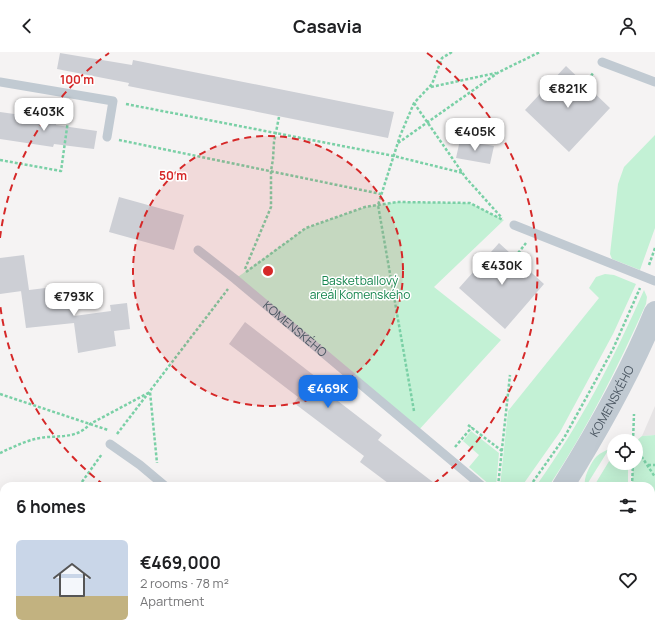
<!DOCTYPE html>
<meta charset="utf-8">
<style>
:root{--surface:#fff;--page:#f6f6f6;--text:#202124;--muted:#757577;--accent:#1a73e8}
body{margin:0;font-family:Manrope,sans-serif;background:var(--page);color:var(--text);height:100vh;display:flex;flex-direction:column;font-size:15px;white-space:nowrap}
*{box-sizing:border-box;margin:0}
p{font-size:13px;color:var(--muted)}
.icon{flex:none;width:22px;height:22px;fill:none;stroke:currentColor;stroke-width:2;stroke-linecap:round;stroke-linejoin:round}
.map{position:relative;flex:1;overflow:hidden}
.side{position:absolute;left:0px;top:430px;width:655px;height:156px;display:flex;flex-direction:column;background:var(--surface);border-radius:12px 12px 0 0;box-shadow:0 4px 16px #0002}
.side>*{flex:none}
.controls{position:absolute;left:607px;top:382px;display:grid;gap:8px}
.controls a{display:grid;place-items:center;width:36px;height:36px;border-radius:50%;background:var(--surface);box-shadow:0 4px 16px #0002;font-size:20px}
.price{position:absolute;translate:-50% -34px;padding:0 9px;border-radius:8px;background:#fff;color:#222;font-size:13px;line-height:26px;filter:drop-shadow(0 1px 2px #0008)}
.price::after{content:'';position:absolute;left:50%;top:24px;width:12px;height:9px;margin-left:-6px;background:inherit;clip-path:polygon(0 0,100% 0,50% 100%)}
.price.on{background:var(--accent);color:#fff}
ul{padding:0;list-style:none}
li{display:flex;align-items:center;gap:12px;height:100px;padding:0 16px}
li span{display:grid;place-items:center;flex:none;width:112px;height:80px;border-radius:6px;color:#555}
li>.icon{margin-inline-start:auto}
span .icon{width:48px;height:48px;fill:#fffc;stroke-width:1}
li b{font-size:17px}
h2{display:flex;justify-content:space-between;align-items:center;height:48px;padding:0 16px;font-size:17px}
header{display:flex;justify-content:space-between;align-items:center;height:52px;padding:0 16px;background:var(--surface);font-size:18px;font-weight:700}
.map>svg:first-child{display:block}
.education{fill:#e6e4e5}
.green{fill:#c3f1d5}
.building{fill:#cdcfd5}
.lines{fill:none;stroke-linecap:round;stroke-linejoin:round}
.path{stroke:#7ad0a6;stroke-width:2.5;stroke-dasharray:3 2;stroke-linecap:butt}
.service{stroke:#c1cad2;stroke-width:9}
.minor{stroke:#c1cad2;stroke-width:19}
.tertiary{stroke:#c1cad2;stroke-width:22}
.ring{fill:none;stroke:#d62828;stroke-width:2;stroke-dasharray:7 5}
.labels{text-anchor:middle;stroke-width:3;stroke-linejoin:round;paint-order:stroke}
.park-label{font-size:12px;fill:#17864f;stroke:#fff}
.street-label{font-size:12px;fill:#4a5661;stroke:#fff}
.centre{fill:#d62828;stroke:#fff;stroke-width:2}
.ring-label{font-size:12px;text-anchor:middle;font-weight:bold;fill:#d62828;stroke:#fff;stroke-width:3;stroke-linejoin:round;paint-order:stroke}
</style>
<header><svg class="icon" aria-label="back" viewBox="0 0 24 24"><path d="M15 5l-7 7 7 7"/></svg>Casavia<svg class="icon" aria-label="person" viewBox="0 0 24 24"><circle cx="12" cy="8" r="4"/><path d="M4 21q1-7 8-7t8 7"/></svg></header>
<div class="map">
<svg width="655" height="586" viewBox="0 0 655 586">
<rect width="100%" height="100%" fill="#f5f3f3"/>
<!-- education -->
<path class="education" d="M655,354V383L642,384Z"/>
<!-- green -->
<path class="green" d="M655,83V176L640,218L612,207L610,202L618,132L624,115Z
M397,150L470,151L504,168L434,235L501,288L417,380L235,227L306,176L365,155Z
M605,222L614,223L636,232L613,282L560,380L522,434H500L508,359L599,246L589,236L596,225Z
M644,238L647,245L646,252C618,315 587,377 549,434H536C580,373 614,306 644,238Z
M471,379L499,401L496,434H491L469,415L479,403L463,389Z
M655,383V480H651V434H632L633,411H636V389L642,384Z
M609,397L586,434H585C583,426 591,410 597,404C600,401 605,399 609,397Z
M614,401V411H628V434H594Z
M27,582H150L146,586H32Z"/>
<!-- building -->
<path class="building" d="M60,1L132,13L133,8L394,60L388,86L128,34L129,31L57,17Z
M566,14L610,56L569,100L525,58Z
M0,60L57,68L56,73L97,79L94,97L54,92L53,95L0,87Z
M460,88L494,94L490,112L456,106Z
M119,145L184,163L174,198L109,180Z
M499,191L544,232L505,277L459,236Z
M24,203L29,238L0,242V206Z
M70,233L74,264L111,259L110,253L127,251L130,277L114,279L116,294L78,301L74,271L26,276L21,239Z
M245,270L316,325L312,329L382,383L378,388L438,434H392L360,410L364,404L294,351L298,345L229,292Z"/>
<g class="lines">
<!-- path -->
<path class="path" d="M585,32L594,20
M431,35L496,21
M414,51L466,126L502,166
M126,52L394,104L463,121
M119,88L381,142
M398,91L499,20L540,0
M0,108L61,119L70,54
M515,205L526,191
M649,213L655,196
M245,217L271,155V119L273,107L274,90L279,65
M246,220L306,176L365,155L397,150L470,151L503,168
M0,342L108,378
M414,359L378,153L400,84L414,51L432,32L442,6L452,0
M468,373L502,399
M117,382L228,237
M633,389L634,362
M455,395L472,375
M636,396L655,425
M0,401C11,396 23,390 35,387C54,382 75,389 90,372L150,340L157,411
M648,413H655
M79,434L102,402
M498,434L510,323
M530,434L564,386L613,297L640,236
M632,434L633,411
M0,478H4
M651,480H655
M0,494L4,497
M0,543L4,537
M515,582L516,586
M599,582L605,586
M631,582V586
M418,586L420,582
M597,586L600,582"/>
<!-- service -->
<g class="service">
<path d="M602,10L655,30"/>
<path d="M0,30L113,49L107,85"/>
<path d="M514,173L655,229"/>
<path id="s1" d="M198,198L235,227L482,434"/>
<path d="M110,392L140,413L165,434"/>
<path d="M0,559L4,562"/>
<path d="M30,582L35,586"/>
<path d="M343,582L348,586"/>
</g>
<!-- minor -->
<path class="minor" d="M651,523L655,528"/>
<!-- tertiary -->
<g class="tertiary">
<path id="s2" d="M563,434C598,378 630,322 655,260"/>
<path d="M455,586L458,582"/>
</g>
</g>
<!-- distance rings -->
<circle cx="268" cy="219" r="135" fill="#d62828" fill-opacity=".12"/>
<g class="ring">
<circle cx="268" cy="219" r="135"/>
<path d="M104 433A270 270 0 0 1 0 252M0 186A270 270 0 0 1 109 1M427 1A270 270 0 0 1 432 433"/>
</g>
<g class="labels">
<!-- park labels -->
<g class="park-label">
<text x="360" y="233">Basketballový<tspan x="360" dy="14">areál Komenského</tspan></text>
</g>
<!-- street labels -->
<g class="street-label">
<text dy="4" stroke="none"><textPath href="#s1" startOffset="125">KOMENSKÉHO</textPath></text>
<text dy="4" stroke="none"><textPath href="#s2" startOffset="98">KOMENSKÉHO</textPath></text>
</g>
</g>
<circle cx="268" cy="219" r="6" class="centre"/>
<g class="ring-label">
<text x="77" y="32">100 m</text>
<text x="173" y="128">50 m</text>
</g>
</svg>
<div class="controls">
<a><svg class="icon" aria-label="locate" viewBox="0 0 24 24"><circle cx="12" cy="12" r="6"/><path d="M12 2v4M12 18v4M2 12h4M18 12h4"/></svg></a>
</div>
<b class="price" style="left:568px;top:57px">€821K</b>
<b class="price" style="left:44px;top:80px">€403K</b>
<b class="price" style="left:475px;top:100px">€405K</b>
<b class="price" style="left:502px;top:234px">€430K</b>
<b class="price" style="left:74px;top:265px">€793K</b>
<b class="price on" style="left:328px;top:357px">€469K</b>
<section class="side">
<h2>6 homes<svg class="icon" aria-label="filters" viewBox="0 0 24 24"><path d="M4 7h16M4 17h16"/><circle cx="9" cy="7" r="2"/><circle cx="15" cy="17" r="2"/></svg></h2>
<ul>
<li><span style="background:linear-gradient(#c9d6e8 70%,#c2b280 0)"><svg class="icon" aria-label="home" viewBox="0 0 24 24"><path d="M3 11l9-7 9 7M6 9v11h12V9"/></svg></span><div><b>€469,000</b><p>2 rooms · 78 m²</p><p>Apartment</p></div><svg class="icon" aria-label="heart" viewBox="0 0 24 24"><path d="M12 20l-8-8c-3-5 5-10 8-4 3-6 11-1 8 4z"/></svg></li>
</ul>
</section>
</div>
